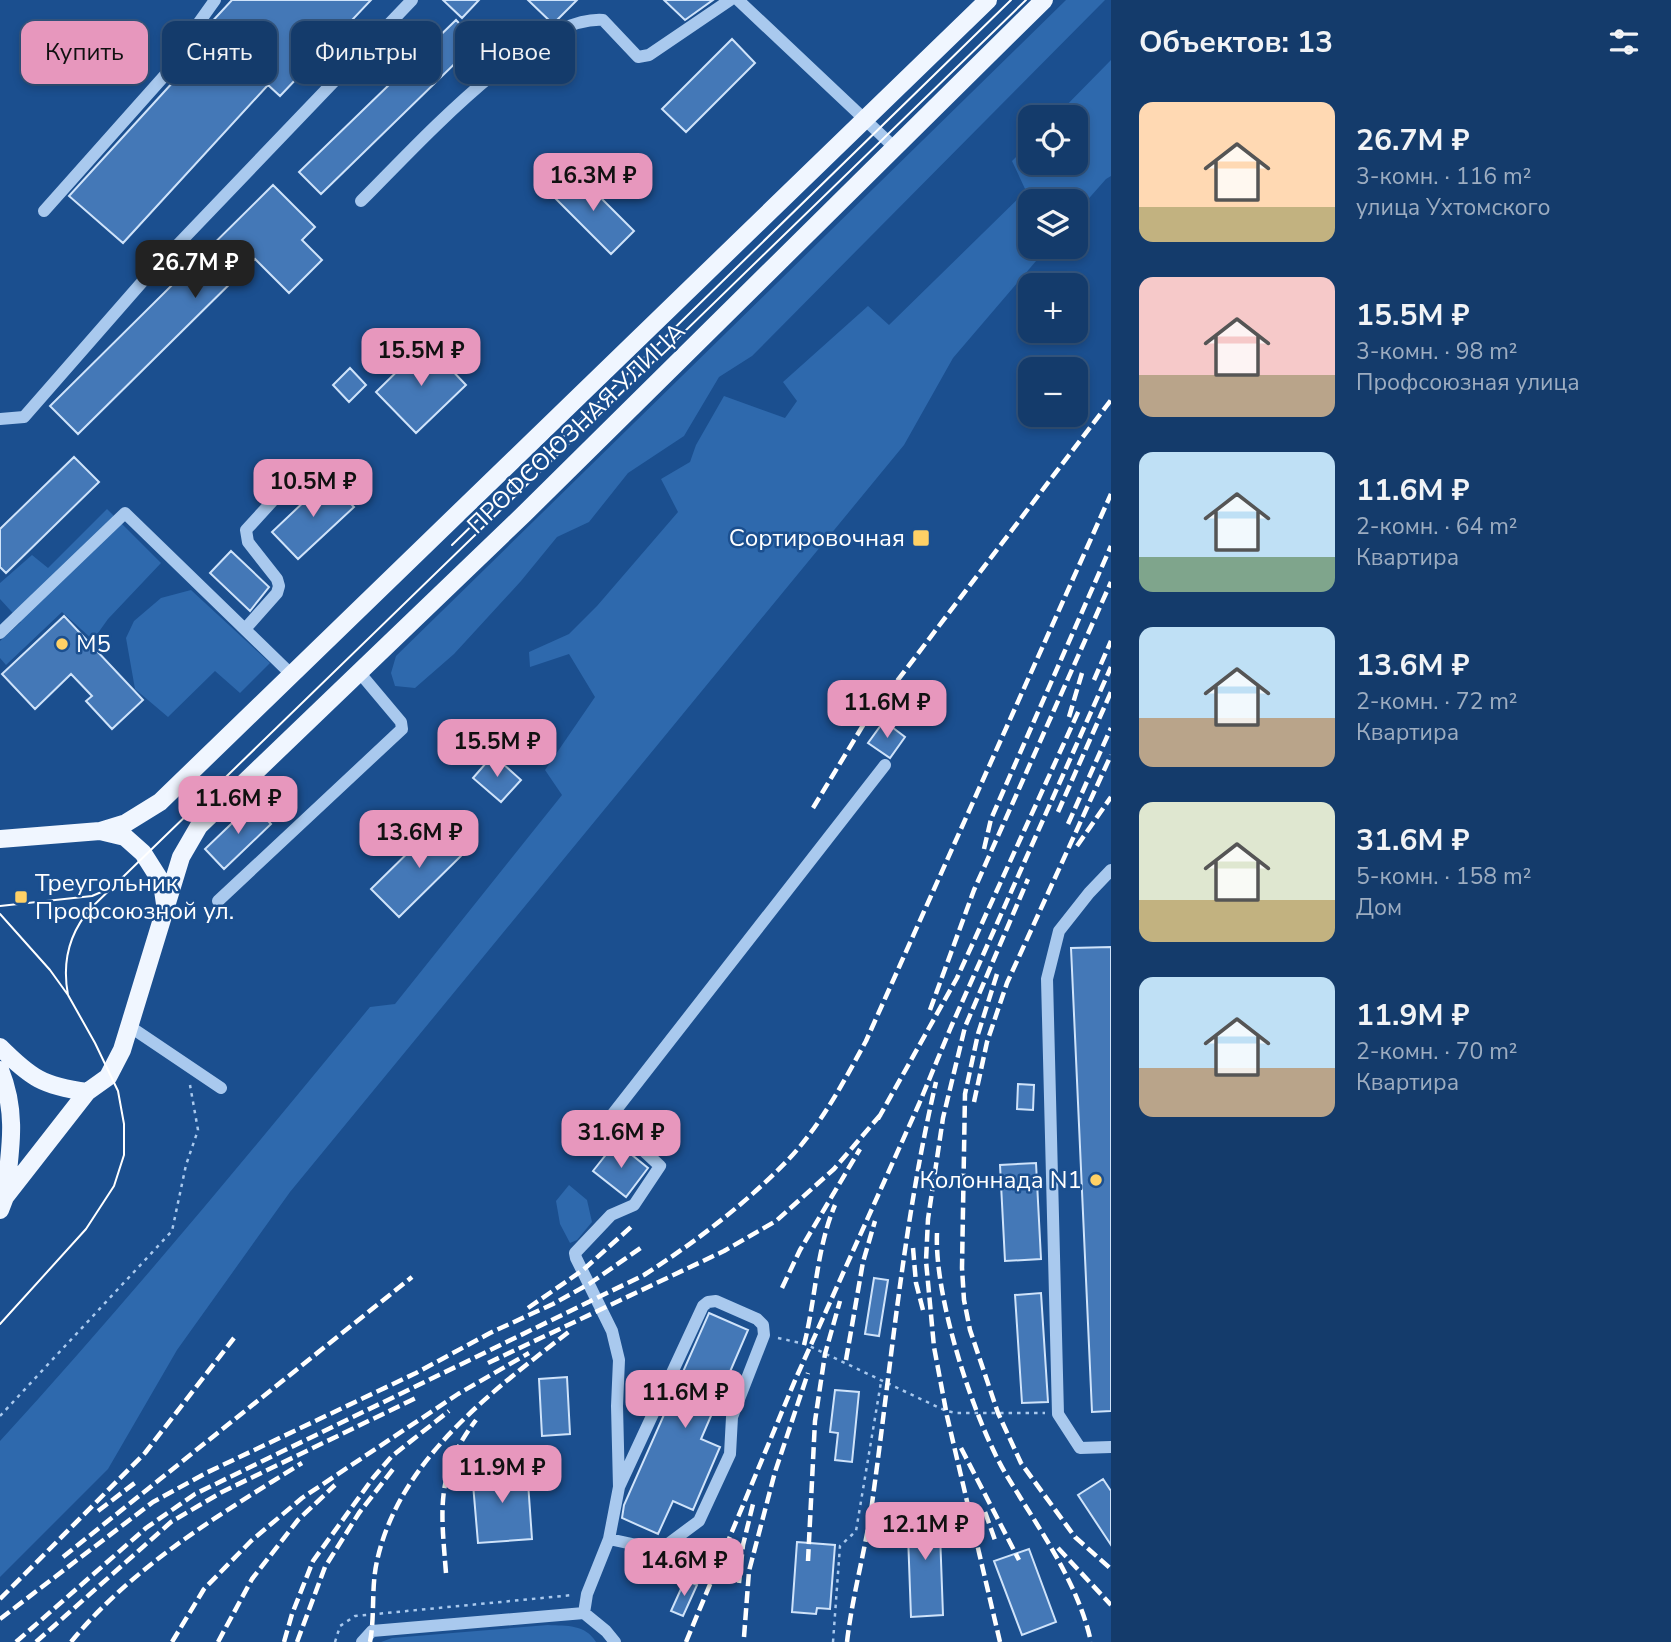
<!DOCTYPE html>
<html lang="ru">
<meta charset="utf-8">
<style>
:root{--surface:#143b6b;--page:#1d4271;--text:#f1f3f6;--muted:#9dadc1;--line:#33557e;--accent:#e797bd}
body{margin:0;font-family:"Nunito Sans",sans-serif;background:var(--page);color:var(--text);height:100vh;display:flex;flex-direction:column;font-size:26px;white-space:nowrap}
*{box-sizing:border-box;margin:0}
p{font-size:23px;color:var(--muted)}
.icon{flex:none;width:38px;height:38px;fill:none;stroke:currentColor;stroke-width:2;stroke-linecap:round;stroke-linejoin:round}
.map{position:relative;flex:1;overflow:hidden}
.panel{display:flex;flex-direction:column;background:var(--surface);width:560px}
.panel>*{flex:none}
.banner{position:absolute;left:21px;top:21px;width:665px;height:63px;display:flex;gap:14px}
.controls{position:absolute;left:1018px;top:105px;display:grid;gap:14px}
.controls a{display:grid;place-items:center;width:70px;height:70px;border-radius:14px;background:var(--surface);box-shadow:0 4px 10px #0003,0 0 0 2px var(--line);font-size:35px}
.price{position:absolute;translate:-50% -60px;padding:0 16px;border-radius:14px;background:var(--accent);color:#111;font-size:23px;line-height:46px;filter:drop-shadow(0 2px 4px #0008)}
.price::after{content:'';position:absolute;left:50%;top:42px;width:21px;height:16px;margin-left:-10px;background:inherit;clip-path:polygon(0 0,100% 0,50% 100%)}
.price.on{background:#222;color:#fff}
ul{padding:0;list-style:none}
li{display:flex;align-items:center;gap:21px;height:175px;padding:0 28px}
li span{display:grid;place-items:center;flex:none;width:196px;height:140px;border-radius:14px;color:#555}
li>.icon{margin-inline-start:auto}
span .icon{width:84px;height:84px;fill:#fffc;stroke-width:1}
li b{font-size:30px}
h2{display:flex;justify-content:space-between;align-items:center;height:84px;padding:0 28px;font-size:30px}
.pill{padding:0 24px;border-radius:14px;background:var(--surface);box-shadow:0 4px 10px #0003,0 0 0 2px var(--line);font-size:24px;line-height:63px}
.pill.on{background:var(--accent);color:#111}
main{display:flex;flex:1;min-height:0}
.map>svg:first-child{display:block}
.green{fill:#2e69ad}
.building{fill:#4478b7;stroke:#cfe3fa;stroke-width:2}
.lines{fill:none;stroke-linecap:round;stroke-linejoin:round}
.path{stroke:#a9c9ee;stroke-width:2.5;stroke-dasharray:3.5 5;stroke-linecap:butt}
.minor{stroke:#a9c9ee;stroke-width:12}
.major{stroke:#f0f6ff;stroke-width:18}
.tram{stroke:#fff;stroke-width:2}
.rail{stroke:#fff;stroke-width:4.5;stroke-dasharray:12 5;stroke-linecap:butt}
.poi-dot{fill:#ffd166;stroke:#1b4f8f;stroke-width:2.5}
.labels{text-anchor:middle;stroke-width:5;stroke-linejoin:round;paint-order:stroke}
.street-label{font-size:24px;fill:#fff;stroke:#1b4f8f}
.poi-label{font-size:24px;fill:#fff;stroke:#1b4f8f;text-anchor:end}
</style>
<main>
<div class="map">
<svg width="1111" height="1642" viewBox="0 0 1111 1642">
<rect width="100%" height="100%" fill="#1b4f8f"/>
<!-- green -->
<path class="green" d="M1066,0H1105L752,356L719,377L684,436L628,473L589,522L557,537L521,581L454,654L415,688L395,686L391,673L396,656Z
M1111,60V176L1106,179L1076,213V201H1031V247H1048L953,358L904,445L290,1192L177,1350L108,1469L0,1577V1441C129,1300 249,1154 370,1007L395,1004L562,795L545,770L595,697L569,654L530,667L529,652L569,634L597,606L678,512L661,479L690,462L696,445L724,396L785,418L797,401L783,382L868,306L889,325L1026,191L1012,161L1031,142V163H1076V117H1055Z
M107,509L161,563L108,619L93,640L62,612L6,665L0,658V641L21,622L0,599V583L32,555L48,568Z
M191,590L270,663L240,693L215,671L168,717L135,689L126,638L134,621L161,598Z
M569,1185L587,1200L592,1222L577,1240L570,1243L560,1224L556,1201Z
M548,1625C567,1626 585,1624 596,1642H381L392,1638Z"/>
<!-- building -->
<path class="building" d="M232,0H371L280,96L268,85L123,243L69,196L216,35L207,27Z
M443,0H479L462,18Z
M528,0H577L553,24Z
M664,0H713L685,20Z
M456,20L477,42L321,194L299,172Z
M732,39L755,63L686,132L662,109Z
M575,172L634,231L611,254L552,195Z
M273,185L315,227L302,240L322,260L289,293L255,259L78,434L50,406Z
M426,343L466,385L416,433L376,392Z
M350,368L366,385L349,402L333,385Z
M74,457L99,482L6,573L0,567V529Z
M327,480L354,507L298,559L272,532Z
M231,551L269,587L250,611L210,573Z
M64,616L143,700L112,729L86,701L92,696L71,674L35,709L2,674Z
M884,721L905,737L890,758L868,743Z
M493,755L521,780L501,802L473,778Z
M252,804L271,824L224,869L205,849Z
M447,827L468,849L399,917L371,889L430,831L436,838Z
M1111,947V1411L1092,1412L1071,948Z
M1018,1084L1034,1085L1033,1110L1017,1109Z
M616,1142L648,1168L626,1197L593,1171Z
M1036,1163L1041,1259L1005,1261L1000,1165Z
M874,1278L888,1280L879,1336L865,1334Z
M1041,1293L1048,1402L1022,1403L1015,1295Z
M709,1313L748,1330L701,1439L720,1447L693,1510L673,1501L658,1534L622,1518L624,1505Z
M567,1377L570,1434L542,1436L539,1379Z
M835,1390L859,1392L852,1462L835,1460L838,1433L830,1432Z
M527,1468L532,1539L478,1543L472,1472Z
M1103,1479L1111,1491V1545L1078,1495Z
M939,1506L943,1615L911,1617L907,1508Z
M797,1542L835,1545L830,1609L817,1608L816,1614L792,1612Z
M1029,1549L1056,1622L1022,1635L994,1561Z
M685,1580L697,1585L683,1616L671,1611Z"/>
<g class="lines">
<!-- path -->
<path class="path" d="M778,1338L805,1344L946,1411L957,1413H1045
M0,1416L172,1231L186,1165L198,1130L190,1085
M335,1642L340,1626L355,1616L573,1595
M833,1642L840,1546L856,1531L881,1382"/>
<!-- minor -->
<path class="minor" d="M738,0L894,147
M361,201C411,152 532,15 603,20L638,57L649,55L730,0
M44,211L190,47L195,28L215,0
M0,419L24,417L143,281L412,0
M245,629L277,593L279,586L277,579L248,542L246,530L300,471
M0,633L125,513L292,675
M1111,870L1089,893L1059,931L1047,979L1058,1414L1080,1448L1111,1447
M218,901L402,729L401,722L359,672
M129,1026L221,1088
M619,1487L617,1406L619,1360L612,1331L576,1258L575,1253L611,1215L634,1205L660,1166L614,1123L612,1115L885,765
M584,1613L587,1594L609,1539L660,1550L699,1521L730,1454L732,1417L764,1335L763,1325L757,1319L716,1301L708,1302L703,1306L619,1487L609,1539
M362,1642L372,1631L584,1613L606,1631L615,1642"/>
<!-- major -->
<path class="major" d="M100,831L126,823L160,802L988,0
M0,839L100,831L125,837L143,853L162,883L165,904
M0,1047C31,1078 43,1086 87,1092
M0,1070C18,1114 10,1151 5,1197
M0,1210L5,1197L87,1092L108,1077L122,1050L181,857L199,826L524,514L1044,0"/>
<!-- tram -->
<path class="tram" d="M452,545L1011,0
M0,906L92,896L106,890
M0,914L50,970L68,995L95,1043L118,1091L124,1124V1155L114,1186L86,1229L0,1324
M68,995C62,963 69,933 91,908L1026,0"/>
<!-- rail -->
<path class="rail" d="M1094,680L1111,641
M1069,717L1082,673
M813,808L862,727L1111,400
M1058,812L1111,692
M1068,824L1111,728
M1077,846L1111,797
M984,849L991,819L1111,546
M997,974L978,1034L965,1094L962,1268L964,1300L970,1330L998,1413L1021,1463L1075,1537L1111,1569
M930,1010L974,890L1111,582
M974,1102L987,1042L1007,983L1111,755
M878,1119L957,978L1080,708
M937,1233C934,1297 974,1421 1007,1476C1039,1529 1078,1582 1091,1642
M913,1248L916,1283L923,1310
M782,1288L800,1250L860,1149
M528,1308L583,1270L631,1227
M804,1345C816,1298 816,1250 835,1205
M846,1360L863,1262L875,1221
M488,1363L724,1251L776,1221L834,1169L882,1113
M961,1448L1019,1560
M98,1511L136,1482
M985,1512L996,1543
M1058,1548L1111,1605
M63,1557L412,1277
M808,1561L815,1421L825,1354L840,1301
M446,1573C441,1509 435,1474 476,1420
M739,1583L743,1545L754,1500
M0,1599L145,1453L234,1338
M0,1619L153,1502L206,1473L416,1373L490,1333L553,1304L589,1284L642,1247
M744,1637L749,1571L775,1472L808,1373
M16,1642L146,1528L195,1494L644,1275C694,1243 744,1205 786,1162C820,1127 843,1083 866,1041L1111,494
M36,1642L171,1522L222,1492L416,1398
M71,1642C134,1565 219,1515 302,1463
M172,1642L204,1589L251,1541L302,1498L458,1394L529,1353
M218,1642L252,1579L298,1520L335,1485
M284,1642L292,1614L313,1561L373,1478L392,1456L449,1411
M297,1642L325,1567L359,1513L394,1468
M370,1642C375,1616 371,1587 377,1561C399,1460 492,1391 570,1331
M686,1642L796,1378L919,1104L951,1027L1111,667
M847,1642C852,1598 864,1555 871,1511C891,1368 903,1223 936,1082
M1000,1642L947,1416L934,1347L926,1261L928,1219L943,1118L965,1027L1028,879"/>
</g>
<!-- markers -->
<g class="poi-dot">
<rect x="912" y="529" width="18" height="18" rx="3.5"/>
<circle cx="62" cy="644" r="7"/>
<rect x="14" y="890" width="14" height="14" rx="3.5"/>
<circle cx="1096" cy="1180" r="7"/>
</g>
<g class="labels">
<!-- street labels -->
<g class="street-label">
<text transform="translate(576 428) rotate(-44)" y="8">ПРОФСОЮЗНАЯ УЛИЦА</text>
</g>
<!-- poi labels -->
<g class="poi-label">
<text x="905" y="546">Сортировочная</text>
<text x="76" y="652" text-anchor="start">М5</text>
<text x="35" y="891" text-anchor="start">Треугольник<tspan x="35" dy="28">Профсоюзной ул.</tspan></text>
<text x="1082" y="1188">Колоннада N1</text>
</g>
</g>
</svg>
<div class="controls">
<a><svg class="icon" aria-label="locate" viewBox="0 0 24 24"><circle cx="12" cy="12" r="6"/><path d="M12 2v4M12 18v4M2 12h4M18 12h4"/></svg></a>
<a><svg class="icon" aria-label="layers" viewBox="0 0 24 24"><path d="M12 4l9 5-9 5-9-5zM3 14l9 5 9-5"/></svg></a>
<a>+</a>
<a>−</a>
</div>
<b class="price" style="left:593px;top:213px">16.3M ₽</b>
<b class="price on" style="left:195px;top:300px">26.7M ₽</b>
<b class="price" style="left:421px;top:388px">15.5M ₽</b>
<b class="price" style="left:313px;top:519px">10.5M ₽</b>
<b class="price" style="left:887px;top:740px">11.6M ₽</b>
<b class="price" style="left:497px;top:779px">15.5M ₽</b>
<b class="price" style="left:238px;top:836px">11.6M ₽</b>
<b class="price" style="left:419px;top:870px">13.6M ₽</b>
<b class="price" style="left:621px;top:1170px">31.6M ₽</b>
<b class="price" style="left:685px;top:1430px">11.6M ₽</b>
<b class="price" style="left:502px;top:1505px">11.9M ₽</b>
<b class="price" style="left:925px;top:1562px">12.1M ₽</b>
<b class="price" style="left:684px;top:1598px">14.6M ₽</b>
<div class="banner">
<a class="pill on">Купить</a>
<a class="pill">Снять</a>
<a class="pill">Фильтры</a>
<a class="pill">Новое</a>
</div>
</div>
<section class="panel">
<h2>Объектов: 13<svg class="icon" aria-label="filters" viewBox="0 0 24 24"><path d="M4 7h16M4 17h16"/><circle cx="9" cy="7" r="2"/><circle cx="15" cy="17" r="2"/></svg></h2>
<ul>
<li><span style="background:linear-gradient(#ffd9b3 75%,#c2b280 0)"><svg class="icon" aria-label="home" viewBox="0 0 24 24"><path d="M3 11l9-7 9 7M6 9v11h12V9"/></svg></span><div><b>26.7M ₽</b><p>3-комн. · 116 m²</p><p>улица Ухтомского</p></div></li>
<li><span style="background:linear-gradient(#f6c9c9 70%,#b9a48a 0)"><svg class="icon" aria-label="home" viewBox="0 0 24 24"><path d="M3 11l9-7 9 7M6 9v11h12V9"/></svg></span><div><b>15.5M ₽</b><p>3-комн. · 98 m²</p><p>Профсоюзная улица</p></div></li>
<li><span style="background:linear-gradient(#bfe0f5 75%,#7fa58c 0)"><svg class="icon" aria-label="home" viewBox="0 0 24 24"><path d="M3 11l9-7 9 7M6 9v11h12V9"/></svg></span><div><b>11.6M ₽</b><p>2-комн. · 64 m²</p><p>Квартира</p></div></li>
<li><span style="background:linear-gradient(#bfe0f5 65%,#b9a48a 0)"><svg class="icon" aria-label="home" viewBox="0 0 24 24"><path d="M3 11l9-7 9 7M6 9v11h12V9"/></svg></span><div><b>13.6M ₽</b><p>2-комн. · 72 m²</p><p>Квартира</p></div></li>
<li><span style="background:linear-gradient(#dfe7d0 70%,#c2b280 0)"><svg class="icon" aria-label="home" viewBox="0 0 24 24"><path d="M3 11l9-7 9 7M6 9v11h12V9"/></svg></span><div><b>31.6M ₽</b><p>5-комн. · 158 m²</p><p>Дом</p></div></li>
<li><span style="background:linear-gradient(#bfe0f5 65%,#b9a48a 0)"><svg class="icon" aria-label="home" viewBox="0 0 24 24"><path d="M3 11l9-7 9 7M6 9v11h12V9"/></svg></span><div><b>11.9M ₽</b><p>2-комн. · 70 m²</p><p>Квартира</p></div></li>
</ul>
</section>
</main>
